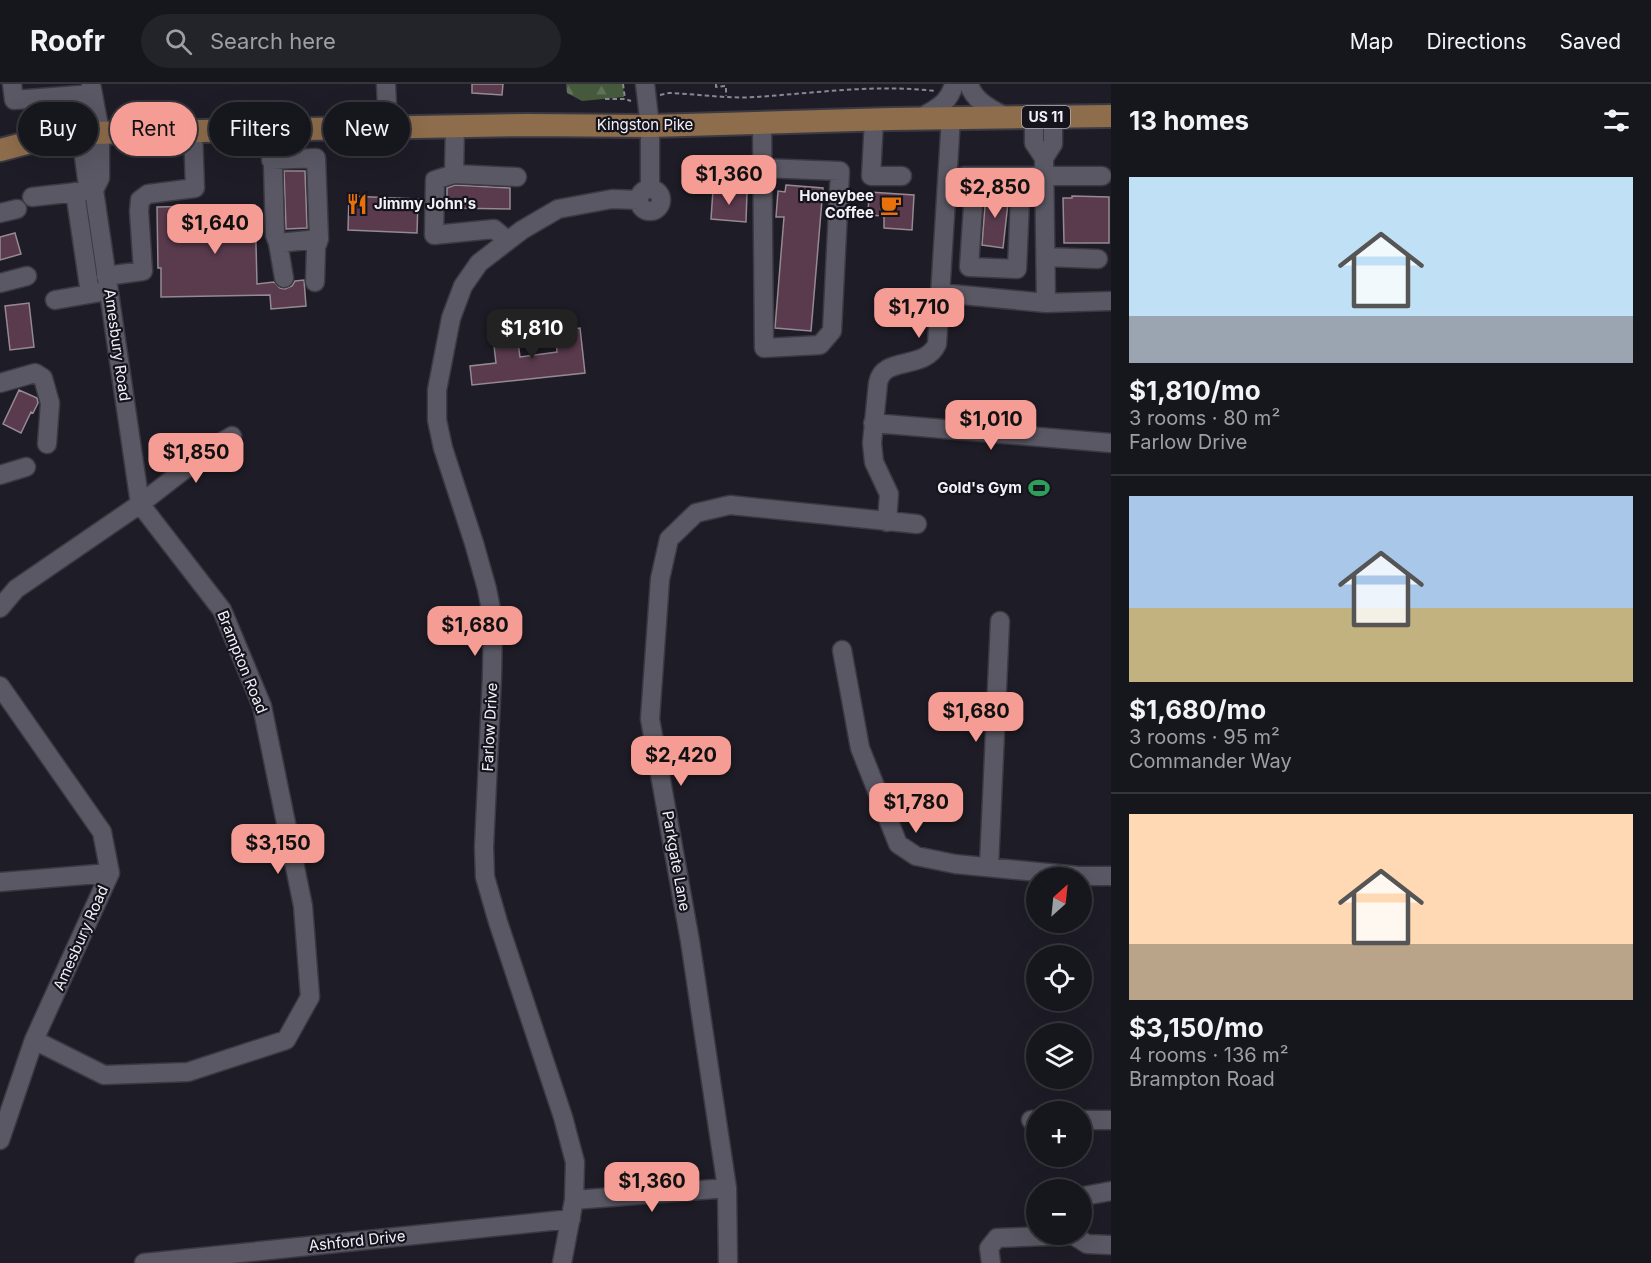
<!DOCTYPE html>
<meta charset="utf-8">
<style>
:root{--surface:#16161d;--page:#23232a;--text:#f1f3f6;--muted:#9e9fa4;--line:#35353b;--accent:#f59c95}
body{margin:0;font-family:Inter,sans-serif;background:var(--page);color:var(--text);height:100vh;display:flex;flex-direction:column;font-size:22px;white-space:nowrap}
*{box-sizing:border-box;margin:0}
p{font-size:20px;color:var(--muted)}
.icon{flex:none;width:33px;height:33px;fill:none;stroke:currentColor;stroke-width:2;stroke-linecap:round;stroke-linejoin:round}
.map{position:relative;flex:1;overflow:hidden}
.drawer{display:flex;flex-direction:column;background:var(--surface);width:540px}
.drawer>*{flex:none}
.guide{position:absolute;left:18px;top:18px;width:570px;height:54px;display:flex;gap:12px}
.needle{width:39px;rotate:27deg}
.tools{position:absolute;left:1026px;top:783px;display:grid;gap:12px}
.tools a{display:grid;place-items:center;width:66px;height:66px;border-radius:50%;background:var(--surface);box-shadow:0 6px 24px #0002,0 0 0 2px var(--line);font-size:30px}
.price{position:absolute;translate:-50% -51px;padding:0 14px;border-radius:12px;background:var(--accent);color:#111;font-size:20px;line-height:39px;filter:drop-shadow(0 2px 3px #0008)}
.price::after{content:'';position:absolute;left:50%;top:36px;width:18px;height:14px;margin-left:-9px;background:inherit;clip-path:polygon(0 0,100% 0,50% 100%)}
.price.active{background:#222;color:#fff}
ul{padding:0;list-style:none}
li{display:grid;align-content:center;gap:12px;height:318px;padding:0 18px}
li+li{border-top:2px solid var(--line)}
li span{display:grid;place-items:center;height:186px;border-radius:0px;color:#555}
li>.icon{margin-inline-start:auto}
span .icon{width:108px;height:108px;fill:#fffc;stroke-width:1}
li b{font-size:26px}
h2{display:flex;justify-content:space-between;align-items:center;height:72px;padding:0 18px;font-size:26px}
.chip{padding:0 21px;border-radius:27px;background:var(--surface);box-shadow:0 6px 24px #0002,0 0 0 2px var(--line);font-size:21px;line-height:54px}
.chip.active{background:var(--accent);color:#111}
header{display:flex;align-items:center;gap:36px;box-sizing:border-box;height:84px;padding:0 30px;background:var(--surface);border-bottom:2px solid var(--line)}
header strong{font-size:28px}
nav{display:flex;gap:33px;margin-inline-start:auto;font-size:21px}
.search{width:420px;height:54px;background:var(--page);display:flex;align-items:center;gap:15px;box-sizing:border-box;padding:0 21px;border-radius:33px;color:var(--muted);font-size:22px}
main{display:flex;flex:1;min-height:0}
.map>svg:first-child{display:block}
.forest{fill:url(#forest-firs)}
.building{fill:#5a3b4e;stroke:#968991;stroke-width:1.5}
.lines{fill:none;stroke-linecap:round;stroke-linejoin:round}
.minor-casing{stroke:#3b3a43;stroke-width:21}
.major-casing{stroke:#3b3a43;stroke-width:26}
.path{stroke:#898891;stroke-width:2;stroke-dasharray:4.5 3;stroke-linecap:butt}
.minor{stroke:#595864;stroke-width:18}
.major{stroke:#8e6d4c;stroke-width:22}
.labels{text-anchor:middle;stroke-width:4.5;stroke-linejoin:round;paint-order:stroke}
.shield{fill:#15141d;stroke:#b0afb6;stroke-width:1.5}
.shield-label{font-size:14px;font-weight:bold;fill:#f2f1f8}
.street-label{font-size:15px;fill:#f2f1f8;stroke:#15141d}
.poi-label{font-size:15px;font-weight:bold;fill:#f2f1f8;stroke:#15141d;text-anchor:end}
</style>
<header>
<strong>Roofr</strong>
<div class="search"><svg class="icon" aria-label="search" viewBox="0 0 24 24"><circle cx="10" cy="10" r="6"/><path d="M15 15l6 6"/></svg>Search here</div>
<nav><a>Map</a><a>Directions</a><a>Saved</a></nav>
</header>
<main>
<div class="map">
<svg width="1111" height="1179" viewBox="0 0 1111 1179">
<defs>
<pattern id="forest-firs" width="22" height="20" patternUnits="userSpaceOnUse" patternTransform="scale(1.5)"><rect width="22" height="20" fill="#45593c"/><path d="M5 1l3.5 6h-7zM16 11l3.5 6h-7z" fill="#607159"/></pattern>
</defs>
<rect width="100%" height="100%" fill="#1e1d27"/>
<!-- forest -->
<path class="forest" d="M566,0H623L624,13L582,17L567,9Z"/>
<!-- building -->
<path class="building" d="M472,0H503L502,11L472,9Z
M284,87H305L307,144L286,145Z
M455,101L510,104V125L447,124V104Z
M786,101L823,104L811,247L775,244L784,133H776L778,107L785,108Z
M713,106L747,108L746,138L711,135Z
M869,108L914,111L912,146L884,144V132L868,131Z
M986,108L1009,110L1003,164L982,161Z
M349,112L418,115L417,149L348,146Z
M1072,112L1109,113V159H1064L1063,114H1072Z
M255,121L257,200L274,198L280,204L285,205L292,202L295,197L304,196L306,222L271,225L270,211L161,213V184H158L157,123Z
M15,149L21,170L0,176V153Z
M29,219L34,263L10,266L5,222Z
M580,244L585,289L472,301L470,282L496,279L493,253L517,251L520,273L557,268L555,247Z
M19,306L37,314L38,319L33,329L31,328L21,349L3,340Z"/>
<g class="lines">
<defs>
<path id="minor" d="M12,0L14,16L92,10
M91,0L100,48V94L94,106
M386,0L388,45
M645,0L650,42V105
M969,0C974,18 993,26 1008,34
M1034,33V59L1044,74
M919,35C936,24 949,20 954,0
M874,36L871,92H902
M455,43L454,90L517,93
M272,46L275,151L278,159L284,194
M271,76L316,74L319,155L278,159
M761,84L840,87L832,247L820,261L764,264L762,39
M454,90L435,96L434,151L494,145L507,156
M964,92H1102
M975,92L969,183L1017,185L1021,92
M639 116a11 11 0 1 1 22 0a11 11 0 1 1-22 0Z
M75,108L90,209
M32,113L86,107
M0,129L17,125
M1046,173L1098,175
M106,192L143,187L139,127L140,116L148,110L195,104L193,47
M315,198L316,163L319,155
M0,199L27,192
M941,209L1046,219L1111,217
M55,216L101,208
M1046,219L1044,74L1053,60V33
M0,299L35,289L43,294L50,319L47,360
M873,339L1111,359
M0,391L26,383
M887,438L889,410L874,378L872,359L878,299C883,271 925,287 937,260L951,34
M0,524L16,505L140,420L215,362L232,352
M842,566L860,664L898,760L916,772L955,780L1079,792H1111
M0,602L102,748L110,789L34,956L0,1056
M989,782L1000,537
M0,798L110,789
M34,956L104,991L188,988L286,956L310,913L303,822L262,622L222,526L140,420L94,106L87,95L81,50
M1031,1036H1036
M1082,1036H1111
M574,1116L727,1104
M1082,1122L1084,1112L1111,1107
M144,1179L571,1135
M562,1179L574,1116L575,1078L563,1033L498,838L485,793L484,763L492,592L493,536L487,505L474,459L443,364L437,336V306L451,234L463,202L479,179L522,146L558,125L612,115L639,116
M728,1179L727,1104L690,857L650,635L660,495L669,455L696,429L730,421L917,440
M991,1179L989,1164L997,1154L1073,1151L1087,1160L1111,1161"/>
<path id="major" d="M0,66L42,55L88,49L527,41L650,42L890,35L1111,32"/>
</defs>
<!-- minor casing -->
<use href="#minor" class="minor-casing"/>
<!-- major casing -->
<use href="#major" class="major-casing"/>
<!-- path -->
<path class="path" d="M623,0L625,15
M716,0V3L726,2V12
M660,11L669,9C698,10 728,15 756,13C815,9 876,0 935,7
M605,15H625L631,17"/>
<!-- minor -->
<use href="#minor" class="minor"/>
<!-- major -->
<use href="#major" class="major"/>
</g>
<!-- icons -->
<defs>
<symbol id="restaurant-bare" viewBox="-9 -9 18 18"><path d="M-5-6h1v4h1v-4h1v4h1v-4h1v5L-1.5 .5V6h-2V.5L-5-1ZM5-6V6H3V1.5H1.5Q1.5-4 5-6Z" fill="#e8710a" stroke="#15141d" stroke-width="2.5" paint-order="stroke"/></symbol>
<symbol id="cafe-bare" viewBox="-9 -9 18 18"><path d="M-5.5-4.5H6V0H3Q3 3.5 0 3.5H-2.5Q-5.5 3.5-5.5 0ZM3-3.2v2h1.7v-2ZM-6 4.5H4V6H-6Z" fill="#e8710a" stroke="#15141d" stroke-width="2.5" paint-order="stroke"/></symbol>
<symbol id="stadium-bare" viewBox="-9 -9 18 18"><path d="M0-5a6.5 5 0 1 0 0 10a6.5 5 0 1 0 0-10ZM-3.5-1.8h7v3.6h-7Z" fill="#2e9e5b" stroke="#15141d" stroke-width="2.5" paint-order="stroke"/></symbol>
</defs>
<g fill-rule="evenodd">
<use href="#restaurant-bare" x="342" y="105" width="30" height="30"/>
<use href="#cafe-bare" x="876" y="106" width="30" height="30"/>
<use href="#stadium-bare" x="1024" y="389" width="30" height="30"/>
</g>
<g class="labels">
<!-- shield labels -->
<rect class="shield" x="1022" y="22" width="48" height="22" rx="4.5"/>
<g class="shield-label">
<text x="1046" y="38">US 11</text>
</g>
<!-- street labels -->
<g class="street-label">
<text x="645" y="46">Kingston Pike</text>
<text transform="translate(117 261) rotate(82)" y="5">Amesbury Road</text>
<text transform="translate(242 578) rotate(68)" y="5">Brampton Road</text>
<text transform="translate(490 643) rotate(-87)" y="5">Farlow Drive</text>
<text transform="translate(676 777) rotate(80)" y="5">Parkgate Lane</text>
<text transform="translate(81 854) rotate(-66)" y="5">Amesbury Road</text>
<text transform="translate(357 1157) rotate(-6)" y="5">Ashford Drive</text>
</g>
<!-- poi labels -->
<g class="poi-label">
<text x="874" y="117">Honeybee<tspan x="874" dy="17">Coffee</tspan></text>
<text x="374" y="125" text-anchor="start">Jimmy John's</text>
<text x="1022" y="409">Gold's Gym</text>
</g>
</g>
</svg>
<div class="tools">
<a><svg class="needle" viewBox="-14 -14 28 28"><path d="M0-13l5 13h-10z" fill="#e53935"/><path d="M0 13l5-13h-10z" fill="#9e9fa4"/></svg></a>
<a><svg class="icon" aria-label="locate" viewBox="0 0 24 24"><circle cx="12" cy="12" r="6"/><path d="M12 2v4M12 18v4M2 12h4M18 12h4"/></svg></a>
<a><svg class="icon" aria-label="layers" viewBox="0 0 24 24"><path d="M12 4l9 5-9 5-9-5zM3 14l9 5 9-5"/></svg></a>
<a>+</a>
<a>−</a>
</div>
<b class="price" style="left:729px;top:122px">$1,360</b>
<b class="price" style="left:995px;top:135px">$2,850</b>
<b class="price" style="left:215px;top:171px">$1,640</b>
<b class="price" style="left:919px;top:255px">$1,710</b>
<b class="price active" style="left:532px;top:276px">$1,810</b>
<b class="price" style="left:991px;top:367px">$1,010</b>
<b class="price" style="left:196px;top:400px">$1,850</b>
<b class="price" style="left:475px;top:573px">$1,680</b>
<b class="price" style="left:976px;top:659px">$1,680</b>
<b class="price" style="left:681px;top:703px">$2,420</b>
<b class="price" style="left:916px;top:750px">$1,780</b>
<b class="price" style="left:278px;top:791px">$3,150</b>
<b class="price" style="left:652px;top:1129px">$1,360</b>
<div class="guide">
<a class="chip">Buy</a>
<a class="chip active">Rent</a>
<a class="chip">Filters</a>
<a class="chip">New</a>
</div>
</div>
<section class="drawer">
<h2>13 homes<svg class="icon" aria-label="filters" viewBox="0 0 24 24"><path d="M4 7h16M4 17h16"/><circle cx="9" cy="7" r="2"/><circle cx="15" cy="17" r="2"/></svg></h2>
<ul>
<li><span style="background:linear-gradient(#bfe0f5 75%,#9aa5b1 0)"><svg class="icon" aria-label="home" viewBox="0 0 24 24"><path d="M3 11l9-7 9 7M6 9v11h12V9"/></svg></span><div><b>$1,810/mo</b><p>3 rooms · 80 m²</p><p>Farlow Drive</p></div></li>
<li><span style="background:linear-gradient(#a9c7e8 60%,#c2b280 0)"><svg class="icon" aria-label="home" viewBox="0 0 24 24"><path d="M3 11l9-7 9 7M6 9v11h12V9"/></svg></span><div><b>$1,680/mo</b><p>3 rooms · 95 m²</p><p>Commander Way</p></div></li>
<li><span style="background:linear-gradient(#ffd9b3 70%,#b9a48a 0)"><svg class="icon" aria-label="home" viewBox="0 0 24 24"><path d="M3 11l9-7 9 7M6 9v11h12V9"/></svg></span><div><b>$3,150/mo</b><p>4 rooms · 136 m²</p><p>Brampton Road</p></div></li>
</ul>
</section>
</main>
